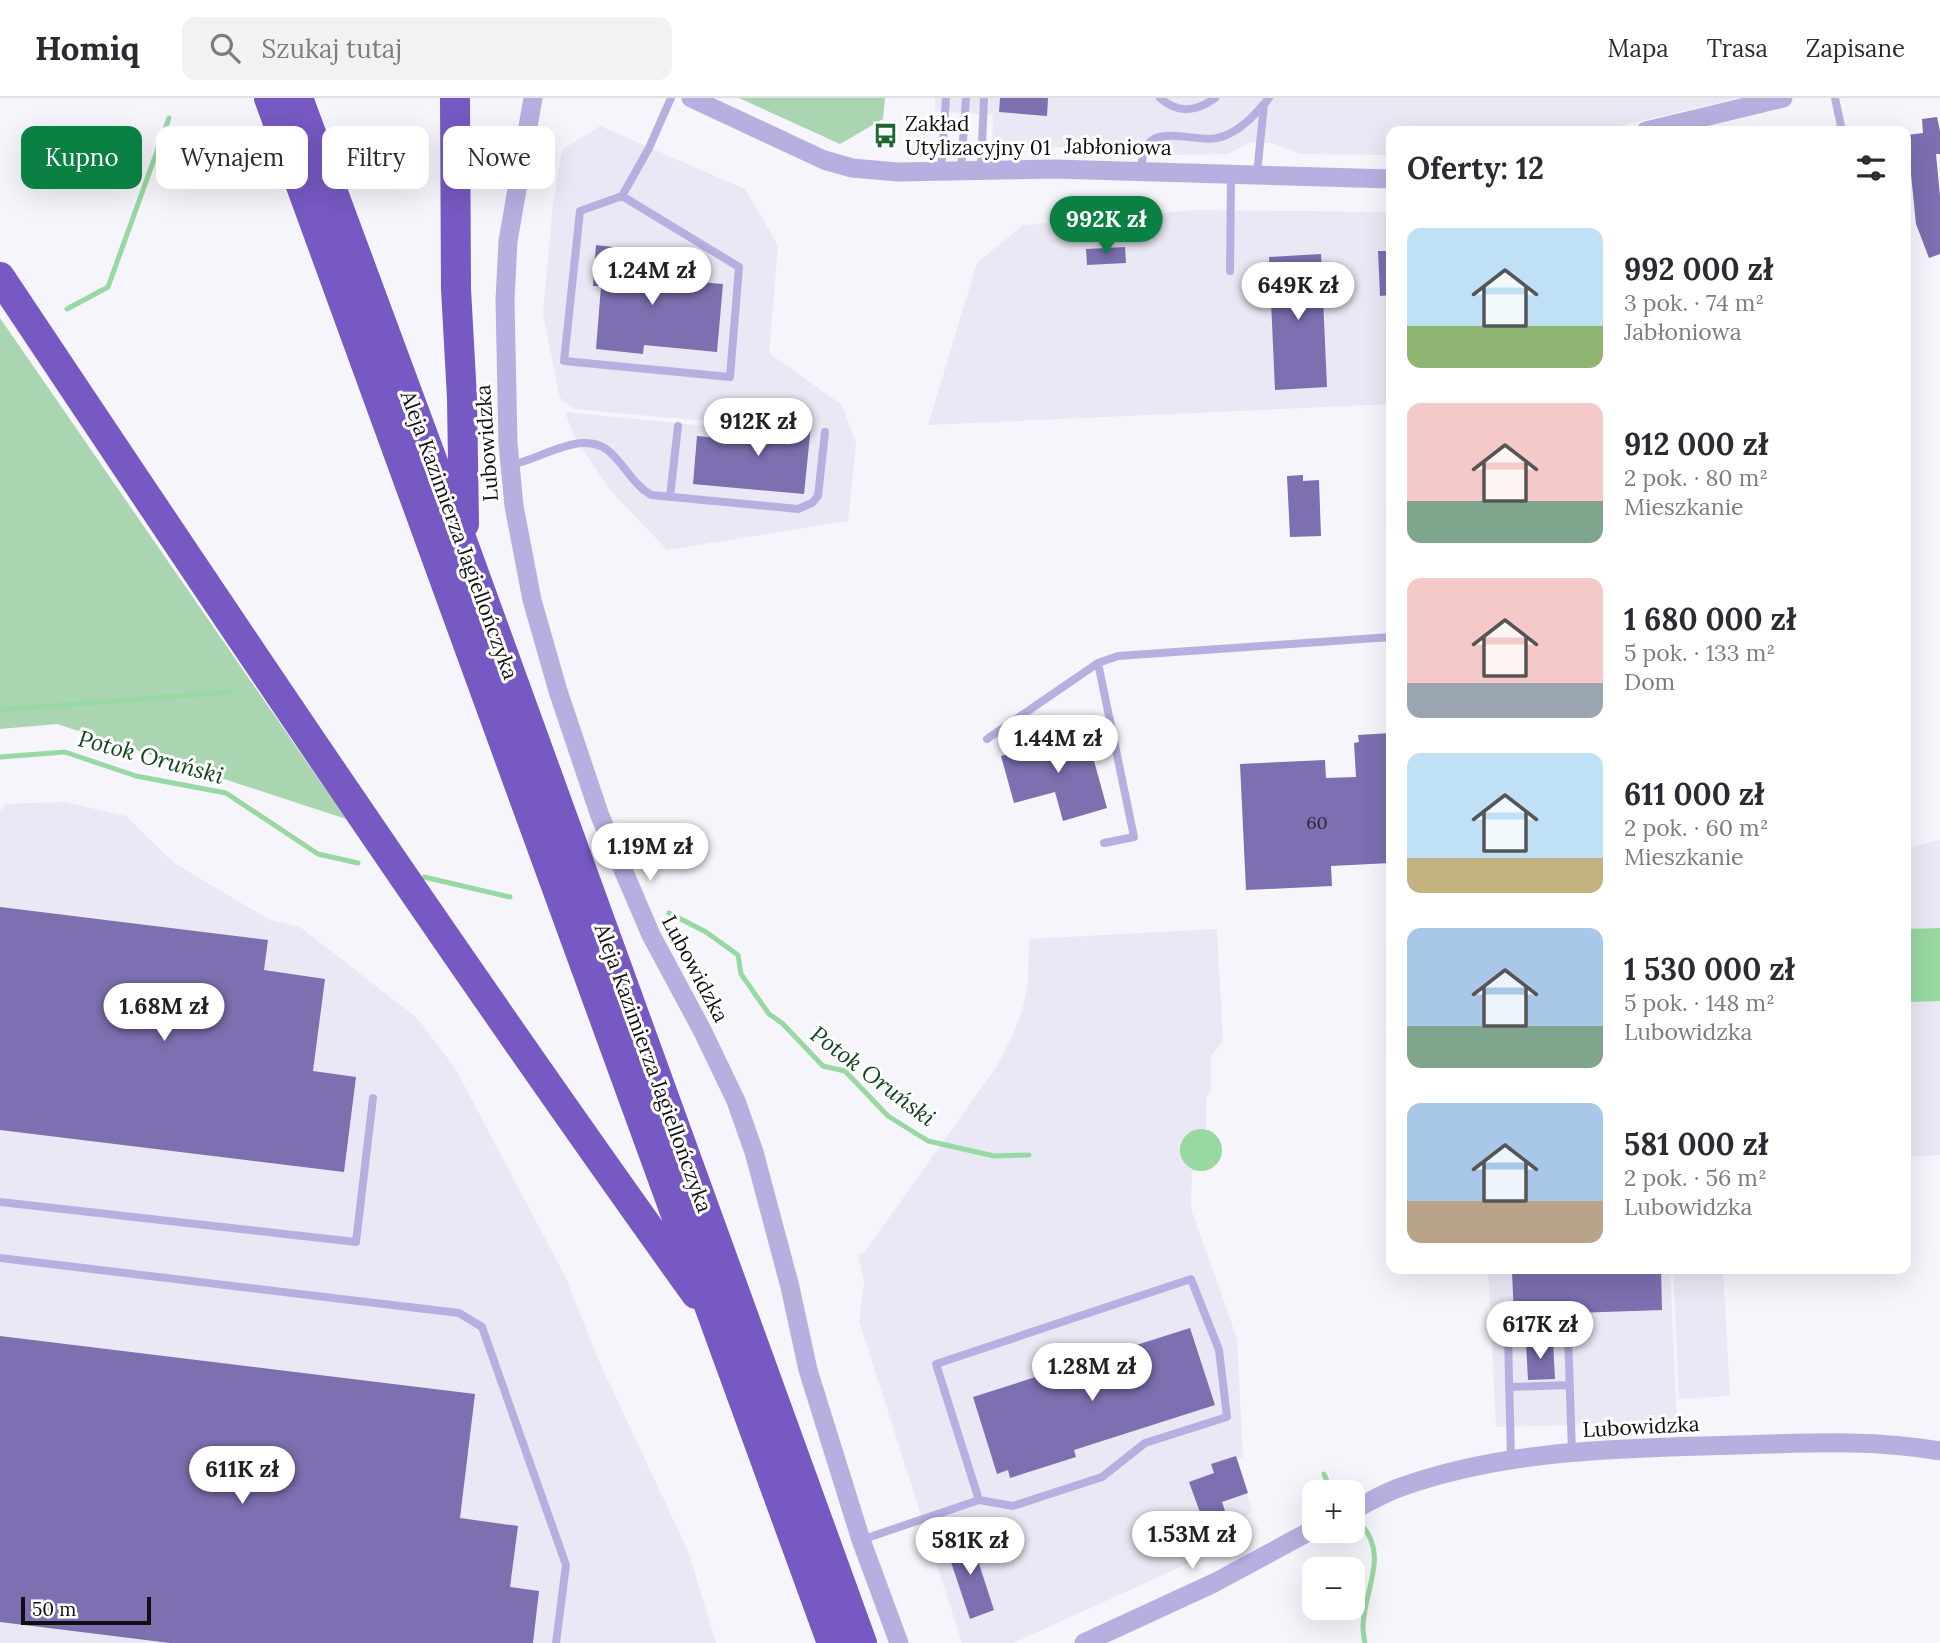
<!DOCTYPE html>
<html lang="pl">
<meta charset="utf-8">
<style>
:root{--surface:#fff;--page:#f2f2f3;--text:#2b2b33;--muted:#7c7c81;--line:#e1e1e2;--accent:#0b8043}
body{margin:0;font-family:Lora,serif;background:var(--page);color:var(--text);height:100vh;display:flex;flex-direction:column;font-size:26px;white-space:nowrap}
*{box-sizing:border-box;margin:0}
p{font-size:23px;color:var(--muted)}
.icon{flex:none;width:38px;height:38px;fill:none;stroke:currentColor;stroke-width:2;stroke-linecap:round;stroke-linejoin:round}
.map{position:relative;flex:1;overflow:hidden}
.side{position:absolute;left:1386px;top:28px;width:525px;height:1148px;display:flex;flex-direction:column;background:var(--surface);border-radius:14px;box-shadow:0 7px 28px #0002}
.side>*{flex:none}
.hud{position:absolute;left:21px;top:28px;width:665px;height:63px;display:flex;gap:14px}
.controls{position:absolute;left:1302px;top:1382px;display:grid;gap:14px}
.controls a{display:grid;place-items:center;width:63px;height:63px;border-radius:14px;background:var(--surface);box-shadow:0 7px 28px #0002;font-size:35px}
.scale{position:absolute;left:21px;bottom:18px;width:130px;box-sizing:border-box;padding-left:7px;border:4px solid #100f11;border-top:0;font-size:19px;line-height:24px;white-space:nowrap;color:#100f11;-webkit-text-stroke:5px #fff;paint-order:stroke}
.price{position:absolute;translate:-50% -60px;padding:0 16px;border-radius:24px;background:#fff;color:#222;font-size:23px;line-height:46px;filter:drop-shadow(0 2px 4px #0008)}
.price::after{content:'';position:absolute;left:50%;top:42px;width:21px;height:16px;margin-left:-10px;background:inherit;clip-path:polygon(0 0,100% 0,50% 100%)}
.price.current{background:var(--accent);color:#fff}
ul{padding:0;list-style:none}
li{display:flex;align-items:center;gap:21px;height:175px;padding:0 21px}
li span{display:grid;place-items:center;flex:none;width:196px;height:140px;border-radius:14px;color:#555}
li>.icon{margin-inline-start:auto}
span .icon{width:84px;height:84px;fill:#fffc;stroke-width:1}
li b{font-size:30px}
h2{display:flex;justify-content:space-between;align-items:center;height:84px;padding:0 21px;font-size:30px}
.pill{padding:0 24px;border-radius:14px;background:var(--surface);box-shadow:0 7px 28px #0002;font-size:24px;line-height:63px}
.pill.current{background:var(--accent);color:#fff}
header{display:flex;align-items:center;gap:42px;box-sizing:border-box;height:98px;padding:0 35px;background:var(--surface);border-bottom:2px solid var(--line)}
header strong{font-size:33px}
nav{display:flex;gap:38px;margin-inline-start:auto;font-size:24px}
.search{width:490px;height:63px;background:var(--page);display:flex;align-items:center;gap:18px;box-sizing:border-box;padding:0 24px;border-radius:14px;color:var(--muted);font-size:26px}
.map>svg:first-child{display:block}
.built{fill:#eae8f4}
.green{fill:#aad5b1}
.water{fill:#98d8a3}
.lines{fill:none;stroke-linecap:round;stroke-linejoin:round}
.stream{stroke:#98d8a3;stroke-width:5}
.building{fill:#7d6fb0}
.service{stroke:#b8afe1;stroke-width:8}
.tertiary{stroke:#b8afe1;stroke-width:19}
.motorway{stroke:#7659c2;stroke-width:30}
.labels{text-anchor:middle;stroke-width:6;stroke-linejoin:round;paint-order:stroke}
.number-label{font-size:18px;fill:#2b2739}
.poi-label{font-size:21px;fill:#100f11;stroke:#fff;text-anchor:start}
.street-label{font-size:21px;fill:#100f11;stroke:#fff}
.water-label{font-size:23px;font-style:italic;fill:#144321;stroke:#fff}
</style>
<header>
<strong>Homiq</strong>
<div class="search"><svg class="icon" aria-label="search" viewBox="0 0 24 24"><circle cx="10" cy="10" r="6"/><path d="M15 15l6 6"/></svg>Szukaj tutaj</div>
<nav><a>Mapa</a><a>Trasa</a><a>Zapisane</a></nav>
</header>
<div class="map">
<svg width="1940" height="1545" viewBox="0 0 1940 1545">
<rect width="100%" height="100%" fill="#f6f5fb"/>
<!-- built -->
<path class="built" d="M935,0H1738L1598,33H1391V57L1300,56L1272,45L1250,44L1228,56L1170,57L1137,48L992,50L993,17L935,13Z
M600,28L745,91L778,147L769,255L842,307L856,345L848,423L667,452L609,391L574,338L565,314L757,333L758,328L574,311L560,300L543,216L553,106L562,52Z
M1196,112L1391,114V306L928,327L977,165L1023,127Z
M64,704L126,718L174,765L270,822L300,829L417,920L455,970L565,1178L598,1261L689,1455L716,1545H0V713L5,706Z
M1940,742V1057L1906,1059V750Z
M1217,831L1223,943L1211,958V992L1206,1001V1031L1219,1041L1222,1057L1213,1070L1205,1073L1194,1072L1192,1074L1191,1111L1237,1240L1243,1359L1237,1361L1252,1413L1244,1421L1239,1435L1187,1466L1013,1545H962L859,1223L864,1184L858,1156L864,1155L997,968L1014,934L1023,909L1028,884L1029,841Z
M1488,1171H1670L1677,1324L1496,1329Z
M1673,1171H1723L1730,1298L1679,1301Z"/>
<!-- green -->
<path class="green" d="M739,0H885L883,21L840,46Z
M0,220L346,721L57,626L0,631Z"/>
<!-- water -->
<path class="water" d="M1940,830V903L1910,904L1907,831Z
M1180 1052a21 21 0 1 1 42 0a21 21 0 1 1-42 0Z"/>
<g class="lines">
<!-- stream -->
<path class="stream" d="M67,211L108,189L169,20
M0,612L230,594
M0,659L65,654L136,678L226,695L318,756L358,765
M424,779L510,799
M669,815L706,834L738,857L741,876L769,916L782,925L823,968L845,973L888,1018L928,1043L994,1058L1029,1057
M1324,1376L1332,1395
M1360,1425C1390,1457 1364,1491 1363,1528C1363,1533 1364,1540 1365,1545"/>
</g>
<!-- building -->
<path class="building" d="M1000,0H1048L1047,18L999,14Z
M1937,19L1940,33V56H1936L1940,98V156L1929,160L1916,126L1907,37L1923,35L1922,21Z
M596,147L621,150V158L652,161L650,180L723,186L717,254L644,247L643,256L596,251L601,188H593Z
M1125,149L1126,165L1087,167L1086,151Z
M1378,153H1391V197L1380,198Z
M1321,156L1327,289L1275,292L1269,159Z
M771,314L812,317L804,396L693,386L697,338L768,345Z
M1303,377V383L1319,382L1321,438L1290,439L1287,378Z
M1086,634L1107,710L1063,723L1055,694L1014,705L1001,658Z
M1391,635V765L1331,768L1332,788L1246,792L1240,666L1325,662L1326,680L1356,679L1354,645L1359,644L1358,637Z
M0,809L268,842L264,872L325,881L313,973L356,979L344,1074L0,1032Z
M1613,1171H1661L1662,1212L1514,1217L1512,1175Z
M1190,1230L1215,1307L1074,1352L1076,1359L1010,1380L1008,1372L997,1376L973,1299Z
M0,1238L475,1296L460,1420L518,1428L510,1489L539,1493L533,1545H170L0,1524Z
M1553,1244L1555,1281L1528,1282L1526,1245Z
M1236,1358L1248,1395L1222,1404L1225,1413L1202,1420L1189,1384L1214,1375L1211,1366Z
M970,1438L994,1512L970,1521L945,1446Z"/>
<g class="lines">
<!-- service -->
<path class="service" d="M1160,0C1178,16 1196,14 1215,0
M1835,0L1842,33
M981,70L984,0
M961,72L966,0
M941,73L946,0
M1141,73C1142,66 1142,57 1145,51C1155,26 1198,45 1217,40C1238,36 1256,16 1269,0
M1257,76L1264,6
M622,98L739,169L730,279L564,263L580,113L622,98L649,50L671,0
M1230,173L1231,78
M510,367C542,362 585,327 613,357C626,370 635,388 651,397L798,411L812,405L818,398L825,334
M670,399L678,328
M1098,565L1134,739L1104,745
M987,641L1098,565L1118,558L1391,539
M0,1104L356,1144L373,1000
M0,1160L459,1215L482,1229L566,1467L556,1545
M1509,1289L1570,1287
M1511,1361L1508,1238L1568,1237L1572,1355
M861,1442L979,1402L1013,1408L1102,1379L1145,1345L1227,1319L1219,1252L1191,1181L936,1266L979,1402"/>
<!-- tertiary -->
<path class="tertiary" d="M533,0L508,143L505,202L508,345L514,408L532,502L558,593L600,718L651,837L702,932L736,1003L754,1054L790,1189L808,1272L861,1442L899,1545
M691,0L824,62L852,70L898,74L1055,71L1391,81
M1646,33L1783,0
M1353,1412C1369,1404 1384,1395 1401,1389C1508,1351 1625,1350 1738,1347C1806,1345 1873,1341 1940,1353
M1084,1545L1214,1485L1314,1431"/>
<!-- motorway -->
<path class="motorway" d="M269,0L832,1545
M298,0L464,448L862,1545
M455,0L456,191L462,300L464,426
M0,179C228,521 456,862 696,1196"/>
</g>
<!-- icons -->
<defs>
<symbol id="bus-bare" viewBox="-9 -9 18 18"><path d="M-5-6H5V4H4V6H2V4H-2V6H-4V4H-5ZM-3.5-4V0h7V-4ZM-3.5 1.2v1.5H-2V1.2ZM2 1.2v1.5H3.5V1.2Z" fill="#1d6532" stroke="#fff" stroke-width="2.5" paint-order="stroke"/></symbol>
</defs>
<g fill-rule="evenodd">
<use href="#bus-bare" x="868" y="20" width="35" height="35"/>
</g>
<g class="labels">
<!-- number labels -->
<g class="number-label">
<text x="1317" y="731">60</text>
</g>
<!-- poi labels -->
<g class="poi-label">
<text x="905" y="33">Zakład<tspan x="905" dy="24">Utylizacyjny 01</tspan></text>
</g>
<!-- street labels -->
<g class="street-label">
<text transform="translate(1118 49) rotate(1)" y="7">Jabłoniowa</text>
<text transform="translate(487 345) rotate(-94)" y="7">Lubowidzka</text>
<text transform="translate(459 437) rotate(70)" y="7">Aleja Kazimierza Jagiellończyka</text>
<text transform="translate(695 871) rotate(62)" y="7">Lubowidzka</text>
<text transform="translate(653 970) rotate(70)" y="7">Aleja Kazimierza Jagiellończyka</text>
<text transform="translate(1641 1329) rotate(-3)" y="7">Lubowidzka</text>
</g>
<!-- water labels -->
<g class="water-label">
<text transform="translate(151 659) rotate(15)" y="8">Potok Oruński</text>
<text transform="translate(873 978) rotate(37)" y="8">Potok Oruński</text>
</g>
</g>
</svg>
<div class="controls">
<a>+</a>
<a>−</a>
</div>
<div class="scale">50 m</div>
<b class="price current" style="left:1106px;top:158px">992K zł</b>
<b class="price" style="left:652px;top:209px">1.24M zł</b>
<b class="price" style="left:1298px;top:224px">649K zł</b>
<b class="price" style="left:758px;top:360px">912K zł</b>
<b class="price" style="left:1058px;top:677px">1.44M zł</b>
<b class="price" style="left:650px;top:785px">1.19M zł</b>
<b class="price" style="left:164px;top:945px">1.68M zł</b>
<b class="price" style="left:1540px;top:1263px">617K zł</b>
<b class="price" style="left:1092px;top:1305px">1.28M zł</b>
<b class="price" style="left:242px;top:1408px">611K zł</b>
<b class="price" style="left:1192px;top:1473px">1.53M zł</b>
<b class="price" style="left:970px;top:1479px">581K zł</b>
<div class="hud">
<a class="pill current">Kupno</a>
<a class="pill">Wynajem</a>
<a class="pill">Filtry</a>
<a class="pill">Nowe</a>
</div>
<section class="side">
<h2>Oferty: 12<svg class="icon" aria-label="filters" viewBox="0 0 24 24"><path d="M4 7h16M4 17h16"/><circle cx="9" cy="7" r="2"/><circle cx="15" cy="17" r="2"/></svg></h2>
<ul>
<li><span style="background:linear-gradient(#bfe0f5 70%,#8fb573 0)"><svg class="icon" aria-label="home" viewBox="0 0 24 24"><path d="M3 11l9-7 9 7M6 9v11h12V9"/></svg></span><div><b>992 000 zł</b><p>3 pok. · 74 m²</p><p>Jabłoniowa</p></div></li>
<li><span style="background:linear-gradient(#f6c9c9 70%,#7fa58c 0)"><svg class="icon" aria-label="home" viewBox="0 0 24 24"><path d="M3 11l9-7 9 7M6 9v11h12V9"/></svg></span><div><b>912 000 zł</b><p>2 pok. · 80 m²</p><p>Mieszkanie</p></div></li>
<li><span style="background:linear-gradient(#f6c9c9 75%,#9aa5b1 0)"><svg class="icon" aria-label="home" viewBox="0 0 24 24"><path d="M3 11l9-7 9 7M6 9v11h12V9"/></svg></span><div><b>1 680 000 zł</b><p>5 pok. · 133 m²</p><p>Dom</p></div></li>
<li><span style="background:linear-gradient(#bfe0f5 75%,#c2b280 0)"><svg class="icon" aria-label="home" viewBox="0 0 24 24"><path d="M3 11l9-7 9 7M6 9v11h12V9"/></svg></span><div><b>611 000 zł</b><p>2 pok. · 60 m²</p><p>Mieszkanie</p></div></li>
<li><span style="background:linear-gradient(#a9c7e8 70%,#7fa58c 0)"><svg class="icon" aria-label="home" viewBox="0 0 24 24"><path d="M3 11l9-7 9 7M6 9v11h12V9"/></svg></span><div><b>1 530 000 zł</b><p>5 pok. · 148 m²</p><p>Lubowidzka</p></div></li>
<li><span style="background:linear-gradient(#a9c7e8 70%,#b9a48a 0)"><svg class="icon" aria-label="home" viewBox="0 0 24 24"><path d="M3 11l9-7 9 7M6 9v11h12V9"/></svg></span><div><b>581 000 zł</b><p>2 pok. · 56 m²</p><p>Lubowidzka</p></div></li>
</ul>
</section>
</div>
